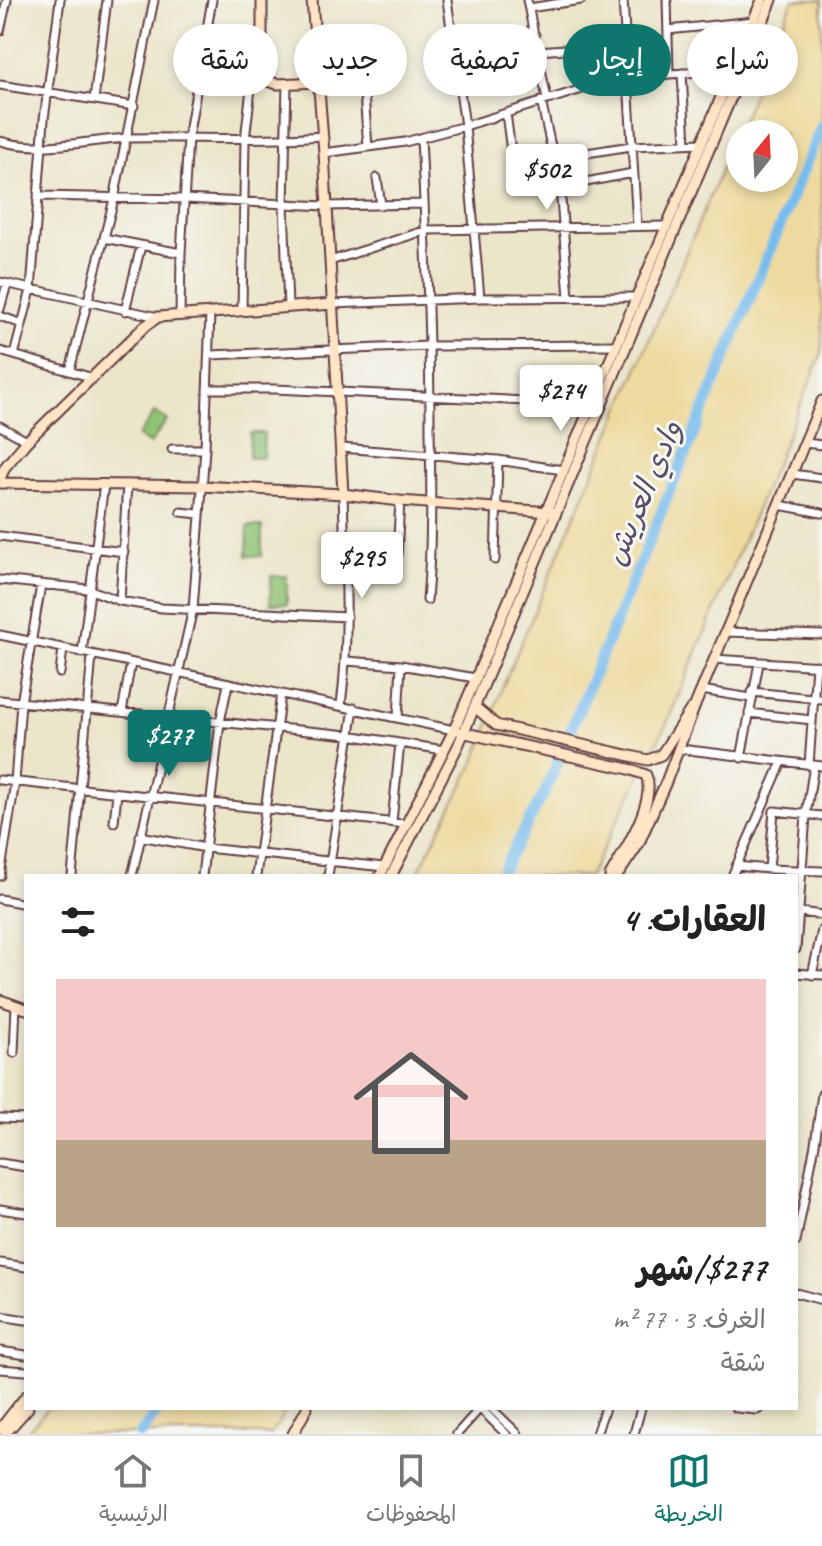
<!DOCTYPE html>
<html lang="ar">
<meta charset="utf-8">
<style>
:root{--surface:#fff;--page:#f2f2f2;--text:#222;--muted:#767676;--line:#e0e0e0;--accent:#0f766e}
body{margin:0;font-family:Caveat,"Playpen Sans Arabic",sans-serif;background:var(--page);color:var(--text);direction:rtl;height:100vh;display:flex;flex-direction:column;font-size:30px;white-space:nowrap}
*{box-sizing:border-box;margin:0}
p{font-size:26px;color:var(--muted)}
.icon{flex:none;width:44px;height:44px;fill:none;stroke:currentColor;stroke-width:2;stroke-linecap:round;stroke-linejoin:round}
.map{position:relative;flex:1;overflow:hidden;direction:ltr}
.details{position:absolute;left:24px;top:874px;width:774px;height:536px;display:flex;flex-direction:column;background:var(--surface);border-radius:0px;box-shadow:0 4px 12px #0003;direction:rtl}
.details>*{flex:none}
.hud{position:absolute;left:24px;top:24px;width:774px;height:72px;direction:rtl;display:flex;gap:16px}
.needle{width:52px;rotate:18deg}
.fabs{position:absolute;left:726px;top:120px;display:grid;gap:16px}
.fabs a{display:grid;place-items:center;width:72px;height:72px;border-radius:50%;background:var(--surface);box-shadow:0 4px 12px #0003;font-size:40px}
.price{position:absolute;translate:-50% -68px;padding:0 18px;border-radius:8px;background:#fff;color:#222;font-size:26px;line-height:52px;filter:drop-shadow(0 2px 4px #0008)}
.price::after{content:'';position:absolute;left:50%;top:48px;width:24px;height:18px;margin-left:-12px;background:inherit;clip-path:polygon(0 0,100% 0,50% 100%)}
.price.selected{background:var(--accent);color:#fff}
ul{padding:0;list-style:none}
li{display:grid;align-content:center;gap:16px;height:424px;padding:0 32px}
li+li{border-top:2px solid var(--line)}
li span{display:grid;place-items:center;height:248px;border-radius:0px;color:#555}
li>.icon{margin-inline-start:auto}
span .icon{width:144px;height:144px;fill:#fffc;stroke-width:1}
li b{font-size:34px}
h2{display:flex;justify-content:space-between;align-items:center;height:96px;padding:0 32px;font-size:34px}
.pill{padding:0 28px;border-radius:36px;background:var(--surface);box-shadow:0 4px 12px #0003;font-size:28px;line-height:72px}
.pill.selected{background:var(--accent);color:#fff}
.tabs{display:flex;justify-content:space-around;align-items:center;height:112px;border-top:2px solid var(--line);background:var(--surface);font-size:22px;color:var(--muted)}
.tabs a{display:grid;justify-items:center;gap:4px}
.tabs .selected{color:var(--accent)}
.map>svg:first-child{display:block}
.green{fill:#8fc374;stroke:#6c7150;stroke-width:2}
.sand{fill:#eeda9e;stroke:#9c7c64;stroke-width:2;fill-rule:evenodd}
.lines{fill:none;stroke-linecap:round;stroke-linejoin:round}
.river{stroke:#77bcee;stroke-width:11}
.street-casing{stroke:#623d43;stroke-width:11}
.secondary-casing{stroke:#623d43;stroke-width:13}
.street{stroke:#fff;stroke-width:7}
.secondary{stroke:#ffe4c6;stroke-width:9}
.labels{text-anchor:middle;stroke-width:6;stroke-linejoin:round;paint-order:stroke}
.water-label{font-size:30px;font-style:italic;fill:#584e66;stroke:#f6f6f2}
</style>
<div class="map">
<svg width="822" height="1434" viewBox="0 0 822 1434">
<rect width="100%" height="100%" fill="#f6f6f2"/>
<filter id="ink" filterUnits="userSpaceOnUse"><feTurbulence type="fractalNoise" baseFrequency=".0125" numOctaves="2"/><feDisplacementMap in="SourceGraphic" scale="16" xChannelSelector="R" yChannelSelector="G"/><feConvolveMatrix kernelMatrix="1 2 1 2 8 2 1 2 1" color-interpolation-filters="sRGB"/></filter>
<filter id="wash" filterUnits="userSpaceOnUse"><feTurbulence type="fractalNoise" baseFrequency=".006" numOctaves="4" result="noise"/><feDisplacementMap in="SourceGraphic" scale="32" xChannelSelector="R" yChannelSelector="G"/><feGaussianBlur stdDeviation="1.8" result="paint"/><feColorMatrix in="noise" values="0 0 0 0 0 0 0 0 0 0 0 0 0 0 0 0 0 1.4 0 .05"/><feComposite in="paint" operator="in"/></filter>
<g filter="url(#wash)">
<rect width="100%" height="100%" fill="#ebe5c9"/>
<!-- green -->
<path class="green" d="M155,412L167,420L150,444L138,436Z
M250,433H264L263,458H249Z
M248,526H262V556H247Z
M271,576H287V604H270Z"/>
<!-- sand -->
<path class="sand" d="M793,0H822V353L666,725L589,876H416L476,759L503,686ZM740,134H784V178H740Z
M48,1408H288L271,1434H25Z"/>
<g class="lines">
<!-- river -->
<path class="river" d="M499,876L545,792L822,125
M140,1434L160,1408"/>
</g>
</g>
<g filter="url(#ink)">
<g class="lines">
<defs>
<path id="street" d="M527,0L547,99
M623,0L637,225
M667,0L669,74
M529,8L581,0
M359,28L368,147
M668,30L754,21
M0,31L7,0
M537,51L580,48
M455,62L535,35
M682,73L686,143
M287,84L284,204L288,307
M0,85L134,106
M94,100L107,0
M541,101L560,187L569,297
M506,113L515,182
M421,138C426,236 430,333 430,430C431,487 432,544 427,600
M0,141C42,153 86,140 130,138C194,137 258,141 322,136
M324,153L405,142L465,126L447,0
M555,158L631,146L702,143
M377,178L381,205
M560,187L633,173
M39,196L184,199L326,206L424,204
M104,238L181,253
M330,261L427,230L667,226
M0,282L158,317
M480,298L465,126L598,84L669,74L734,70
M333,304L480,298L637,297
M0,309L7,284
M242,310L245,140L252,80L262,69
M125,311L141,246
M0,316L22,324
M180,316L181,253L188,138L212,0
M0,351L93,378
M14,355L31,290L44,119L60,0
M210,355L429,346L616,345
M70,370L114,199L154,0
M207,389H275L591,404
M0,426L27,441
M805,443L822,445
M341,448L498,460L563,470
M172,449H205
M792,474L822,478
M779,505L822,513
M181,512L199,514
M0,536L124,552
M397,555L400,501
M495,560L498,460
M0,580L88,589L120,601L162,608L347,617
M120,601L127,484
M725,632L822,635
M0,635L454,730
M82,653L104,484
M714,659L822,666
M346,661L401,665L475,678
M60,673L63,649
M701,690L751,698
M752,692L822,699
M0,700L348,735L444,750
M341,705C350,635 345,564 343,494
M122,712L131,663
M749,713L812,720
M398,718L401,665
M680,749L822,766
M741,758L759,663
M809,765L816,665
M0,780L406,824
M822,816L774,811L769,869L822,871
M114,822L117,793
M392,822L400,743
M140,836L206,848L384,867
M736,866L769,869
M0,876L15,782L21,703L41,585
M72,876L92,656
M132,876L193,609L205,449L210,313
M202,876L220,722L228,684
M256,876L281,694
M328,876L354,708
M732,876L782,762
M0,899L26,904
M800,912L822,915
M796,949L806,815L814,765
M796,973L822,975
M812,975L822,930
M14,1053L16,1005
M0,1118L26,1119
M0,1163L26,1167
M0,1209L26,1213
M796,1242L815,1144L822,1094
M0,1263L26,1267
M796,1293L822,1300
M0,1316L26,1320
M0,1351L26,1355
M0,1369L26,1371
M491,1408L518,1434
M736,1408L757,1410L761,1408
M457,1434L480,1408L506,1434
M596,1434L605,1408
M634,1434L641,1408"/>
<path id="secondary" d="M262,0V73L264,80L277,84L319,82
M312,0L324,153L343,494
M0,479L5,467L27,441L144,327L158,317L333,304
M0,483L201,486L343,494L400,501L551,512
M475,707L496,725L648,760L661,755L691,709
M461,732L629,769L646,775C657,801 624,851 610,876
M380,876L454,730L762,0
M391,876L458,746L772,0
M617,876L638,845L666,782L696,703L822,401
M0,1000L26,1009
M0,1429L26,1396
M5,1434L28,1408
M293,1434L307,1408"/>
</defs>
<!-- street casing -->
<use href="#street" class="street-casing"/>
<!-- secondary casing -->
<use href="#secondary" class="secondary-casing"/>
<!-- street -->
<use href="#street" class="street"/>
<!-- secondary -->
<use href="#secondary" class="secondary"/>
</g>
</g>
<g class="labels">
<!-- water labels -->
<g class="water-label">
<text transform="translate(643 493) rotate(-67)" y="10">وادي العريش</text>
</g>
</g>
</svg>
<div class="fabs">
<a><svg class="needle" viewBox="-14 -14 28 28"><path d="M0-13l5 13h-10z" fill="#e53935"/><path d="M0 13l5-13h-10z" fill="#767676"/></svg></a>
</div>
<b class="price" style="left:547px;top:212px">$502</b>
<b class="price" style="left:561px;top:433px">$274</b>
<b class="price" style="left:362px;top:600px">$295</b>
<b class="price selected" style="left:169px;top:778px">$277</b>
<div class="hud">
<a class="pill">شراء</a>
<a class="pill selected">إيجار</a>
<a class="pill">تصفية</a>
<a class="pill">جديد</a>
<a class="pill">شقة</a>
</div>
<section class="details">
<h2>العقارات: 4<svg class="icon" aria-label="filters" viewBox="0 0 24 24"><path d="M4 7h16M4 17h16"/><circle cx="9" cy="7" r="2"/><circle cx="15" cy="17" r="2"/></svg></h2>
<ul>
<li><span style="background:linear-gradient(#f6c9c9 65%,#b9a48a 0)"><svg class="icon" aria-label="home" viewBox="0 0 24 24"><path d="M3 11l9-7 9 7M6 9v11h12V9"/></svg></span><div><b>$277/شهر</b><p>الغرف: 3 · 77 m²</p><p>شقة</p></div></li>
</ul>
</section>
</div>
<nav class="tabs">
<a class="selected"><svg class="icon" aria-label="map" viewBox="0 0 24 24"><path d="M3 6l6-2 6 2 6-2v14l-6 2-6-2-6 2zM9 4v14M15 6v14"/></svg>الخريطة</a>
<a><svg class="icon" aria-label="saved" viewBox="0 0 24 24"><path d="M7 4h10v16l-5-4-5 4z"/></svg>المحفوظات</a>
<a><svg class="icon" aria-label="home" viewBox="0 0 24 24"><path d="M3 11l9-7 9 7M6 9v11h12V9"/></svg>الرئيسية</a>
</nav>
